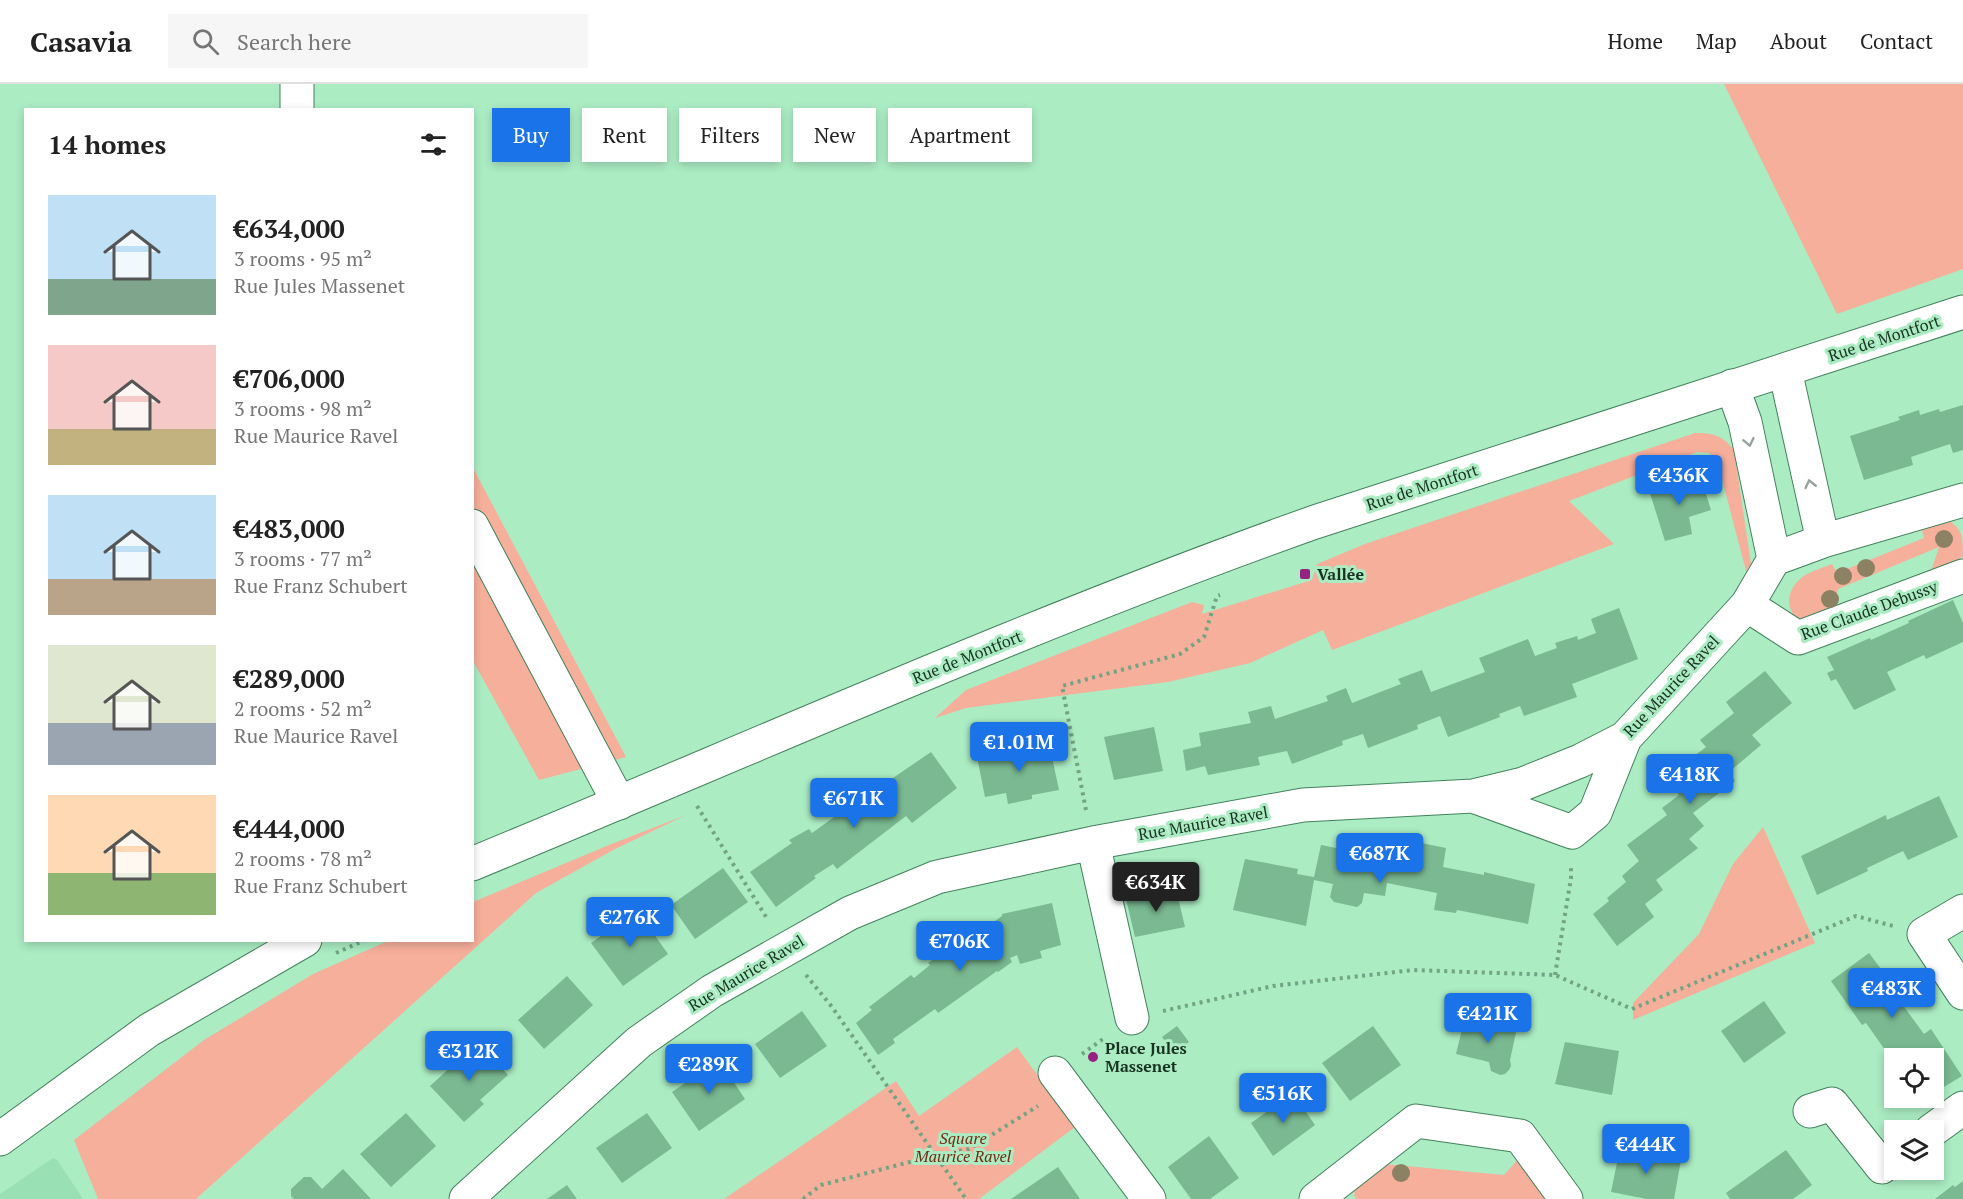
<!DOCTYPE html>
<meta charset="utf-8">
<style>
:root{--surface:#fff;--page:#f6f6f6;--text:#222;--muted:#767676;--line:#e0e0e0;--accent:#1a73e8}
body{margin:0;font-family:"PT Serif",serif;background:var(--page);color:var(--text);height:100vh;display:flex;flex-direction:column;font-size:22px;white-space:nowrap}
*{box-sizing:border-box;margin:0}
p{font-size:20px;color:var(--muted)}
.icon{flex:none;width:33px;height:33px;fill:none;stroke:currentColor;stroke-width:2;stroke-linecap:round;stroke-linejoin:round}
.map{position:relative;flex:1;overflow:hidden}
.drawer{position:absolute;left:24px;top:24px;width:450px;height:834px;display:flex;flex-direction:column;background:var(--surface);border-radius:0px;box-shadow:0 3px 9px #0003}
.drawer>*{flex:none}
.top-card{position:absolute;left:492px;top:24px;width:570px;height:54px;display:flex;gap:12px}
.controls{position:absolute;left:1884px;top:964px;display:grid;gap:12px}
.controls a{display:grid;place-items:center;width:60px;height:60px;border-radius:0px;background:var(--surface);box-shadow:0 3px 9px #0003;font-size:30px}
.price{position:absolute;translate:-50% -51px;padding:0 14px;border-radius:6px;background:var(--accent);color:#fff;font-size:20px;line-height:39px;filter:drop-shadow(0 2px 3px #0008)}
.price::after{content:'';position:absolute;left:50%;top:36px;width:18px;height:14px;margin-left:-9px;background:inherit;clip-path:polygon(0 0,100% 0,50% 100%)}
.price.active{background:#222;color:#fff}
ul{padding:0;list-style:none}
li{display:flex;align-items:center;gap:18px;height:150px;padding:0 24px}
li span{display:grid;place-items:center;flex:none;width:168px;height:120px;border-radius:0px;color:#555}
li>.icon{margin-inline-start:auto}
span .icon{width:72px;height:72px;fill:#fffc;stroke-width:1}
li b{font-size:26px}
h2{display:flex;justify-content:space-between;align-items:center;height:72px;padding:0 24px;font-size:26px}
.pill{padding:0 21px;border-radius:0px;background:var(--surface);box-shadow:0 3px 9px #0003;font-size:21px;line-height:54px}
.pill.active{background:var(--accent);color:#fff}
header{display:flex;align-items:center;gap:36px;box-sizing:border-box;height:84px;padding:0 30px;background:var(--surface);border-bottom:2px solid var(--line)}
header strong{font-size:28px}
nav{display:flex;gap:33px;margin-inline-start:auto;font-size:21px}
.search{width:420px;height:54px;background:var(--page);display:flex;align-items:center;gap:15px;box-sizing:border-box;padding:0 21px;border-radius:0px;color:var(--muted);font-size:22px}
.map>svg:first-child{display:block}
.built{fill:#99e0b4}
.green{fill:#f6af9b}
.building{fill:#7ab992}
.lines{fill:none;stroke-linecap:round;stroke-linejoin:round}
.minor-casing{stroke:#43825d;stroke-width:35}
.major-casing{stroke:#43825d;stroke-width:35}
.path{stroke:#71a384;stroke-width:4;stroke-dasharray:3 4.5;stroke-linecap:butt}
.minor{stroke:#fff;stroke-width:33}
.major{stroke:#fff;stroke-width:33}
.tree{fill:#8d8163}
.oneway{stroke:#97a39c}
.poi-dot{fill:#962381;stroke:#abecc3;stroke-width:2}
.labels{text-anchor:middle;stroke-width:6;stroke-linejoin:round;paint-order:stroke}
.street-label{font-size:16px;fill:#183222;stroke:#abecc3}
.poi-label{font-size:16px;font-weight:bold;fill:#183222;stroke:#abecc3;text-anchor:start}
.park-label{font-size:16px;font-style:italic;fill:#752a15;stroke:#abecc3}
</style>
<header>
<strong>Casavia</strong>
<div class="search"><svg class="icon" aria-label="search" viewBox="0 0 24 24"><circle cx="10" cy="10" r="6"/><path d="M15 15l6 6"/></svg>Search here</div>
<nav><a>Home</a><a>Map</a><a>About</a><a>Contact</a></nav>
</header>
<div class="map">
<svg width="1963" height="1115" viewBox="0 0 1963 1115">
<rect width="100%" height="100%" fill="#abecc3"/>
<!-- built -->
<path class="built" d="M53,1074L57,1076L83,1115H0V1110Z"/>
<!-- green -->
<path class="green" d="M1724,0H1963V185L1837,230Z
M1695,349C1713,349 1722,351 1734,366L1751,480L1746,487L1717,376L1709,369L1697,368L1569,417L1614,460L1332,566L1323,546L1250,579L1168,598L966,624L935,634L966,606L1192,518L1204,521L1202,530L1312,496L1317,480L1365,460Z
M472,382L626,673L539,696L473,577Z
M1946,435C1963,445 1963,452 1963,472L1958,476L1931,487L1939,463L1838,505L1832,531L1802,539C1785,527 1785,508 1801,494C1810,487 1822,484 1832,480L1837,489L1924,454L1921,443Z
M686,731L615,765L536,809L196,1115H98L74,1056L204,956L313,890L388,857L472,856L473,818L609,761Z
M1763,743L1815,859L1633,936V919L1699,850L1733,780Z
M1017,963L1075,1043L979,1115H724L896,997L919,1032Z
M1520,1073L1554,1115H1357L1354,1111L1355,1104L1384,1080L1504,1091Z"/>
<!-- building -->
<path class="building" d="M1963,321V366L1953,369L1950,360L1911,373L1913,381L1864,396L1850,352L1900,336L1898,333L1919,326L1920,331L1939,325L1940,328Z
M1700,391L1711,426L1689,433L1692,450L1665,457L1649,406Z
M1953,516L1963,539V558L1926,575L1924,571L1887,588L1896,606L1854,626L1836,595L1831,597L1827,589L1834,586L1827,573L1870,554L1871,556L1891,547L1909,539L1908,537Z
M1619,524L1638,575L1572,600L1577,613L1524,632L1520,622L1499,630L1500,633L1448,653L1440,632L1417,641L1418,645L1368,664L1363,650L1342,657L1343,661L1292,680L1287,667L1258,673L1260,681L1208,691L1205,682L1186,687L1183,666L1201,662L1199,649L1251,639L1248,628L1271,622L1275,635L1328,617L1326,612L1346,604L1352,619L1401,600L1398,595L1422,586L1431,608L1485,588L1479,574L1528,555L1535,572L1557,564L1555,559L1577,552L1578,556L1596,549L1591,535Z
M1765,587L1792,619L1752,651L1761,661L1729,688L1735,697L1693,729L1704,742L1689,755L1698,764L1656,796L1663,806L1645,820L1654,833L1617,862L1593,830L1609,817L1607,814L1626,798L1622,792L1639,777L1627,761L1667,731L1662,724L1679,711L1666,694L1706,663L1700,656L1734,629L1726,618Z
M1154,643L1163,687L1114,696L1104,653Z
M1049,659L1059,706L1032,711V715L1008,720L1006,709L985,713L977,673Z
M931,668L957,704L912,739L906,732L837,785L833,780L814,792L816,794L776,823L750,788L792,759L789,756L809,745L812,749L870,707L871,709Z
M1939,712L1958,753L1908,776L1903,767L1867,784L1868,787L1817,811L1801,772L1886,731L1887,736Z
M1397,754L1446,764L1443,783L1484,791V788L1535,800L1528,840L1457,826L1456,829L1434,826L1437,809L1387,799L1385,812L1364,809L1362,819L1357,823L1334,818L1330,813L1333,800L1314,796L1306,842L1233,826L1245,775L1298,785L1297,790L1314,793L1321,761L1371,771V775L1392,779Z
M723,784L748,818L695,855L671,821Z
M1176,805L1185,843L1135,853L1126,815Z
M1052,819L1061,861L1040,867L1042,874L1020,880L1017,871L1010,874L1012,878L998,888L997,887L938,929L935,925L893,955L895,959L878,971L856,939L872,926L869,923L911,891L914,894L930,881L928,879L971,849L973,853L1002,832V830Z
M637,826L668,870L623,902L591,859Z
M1869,869L1902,913L1899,916L1924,950L1931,945L1962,992L1934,1009V975H1898L1895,970L1890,973L1866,939L1862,941L1831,897Z
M567,892L593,921L544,965L518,936Z
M1764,917L1786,949L1744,979L1721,947Z
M802,927L827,962L780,994L755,960Z
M1465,933L1517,944L1510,976L1511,982L1509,986L1505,990L1500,991L1491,987L1489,978L1456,970Z
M1177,942L1189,958L1174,969L1162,953Z
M1373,942L1401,981L1350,1017L1322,979Z
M478,958L508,991L480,1016L484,1020L464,1038L430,1002Z
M1565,958L1619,967L1612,1011L1555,1000Z
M719,976L745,1015L699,1047L672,1008Z
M1293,1009L1315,1041L1273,1072L1251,1039Z
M406,1029L436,1062L391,1103L360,1070Z
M647,1029L672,1064L622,1099L596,1064Z
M1209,1052L1239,1094L1210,1115H1191L1168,1083Z
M1620,1064L1681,1076L1674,1115H1647L1611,1108Z
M1786,1066L1812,1101L1793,1115H1730L1726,1109Z
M1058,1083L1080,1115H1011Z
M343,1085L371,1115H294L291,1112V1105L304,1093H311L322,1105Z
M1963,1097V1115H1935L1953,1101L1955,1103Z
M567,1101L577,1115H547Z"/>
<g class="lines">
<defs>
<path id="minor" d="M297,0V26
M1785,286L1823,457
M472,442L619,719
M1774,475L1823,457L1963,416
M1747,521L1798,554L1963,492
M1473,712L1572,748L1595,729L1625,654
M1093,759L1132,934
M1963,827L1924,850L1963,909
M1055,989L1149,1115
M1810,1027L1832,1020L1882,1083L1894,1074
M1931,1047L1963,1024
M466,1115L639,958L712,907L850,829L937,793L1093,759L1303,721L1473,712L1523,700L1580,677L1625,654L1747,521L1774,475L1745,338L1732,302
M1316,1115L1416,1037L1520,1052L1566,1115"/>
<path id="major" d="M472,780C753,664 1030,539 1315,438L1963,228
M0,1055L149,946L305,856"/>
</defs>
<!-- minor casing -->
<use href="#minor" class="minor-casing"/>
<!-- major casing -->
<use href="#major" class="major-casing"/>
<!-- path -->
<path class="path" d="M697,722L768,836
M1086,726L1062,602L1180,570L1204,553L1217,512L1220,511
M336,869L365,856
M806,891L832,923L966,1115
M1555,891L1571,794V782
M1163,927L1273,902L1413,886L1555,891L1632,925L1856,832L1893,842
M1082,970L1106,953
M803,1115L821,1101L937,1071L969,1065L1038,1022"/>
<!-- minor -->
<use href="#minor" class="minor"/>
<!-- major -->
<use href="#major" class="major"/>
</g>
<!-- trees -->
<g class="tree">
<circle cx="1944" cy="455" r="9"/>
<circle cx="1866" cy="484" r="9"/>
<circle cx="1843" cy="492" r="9"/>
<circle cx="1830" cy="515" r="9"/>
<circle cx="1401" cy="1089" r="9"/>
</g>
<!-- one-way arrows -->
<defs><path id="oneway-chevron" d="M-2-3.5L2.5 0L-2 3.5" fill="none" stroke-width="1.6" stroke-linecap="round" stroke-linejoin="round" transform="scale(1.5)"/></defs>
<g class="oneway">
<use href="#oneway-chevron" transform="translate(1749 358) rotate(78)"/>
<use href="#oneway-chevron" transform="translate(1810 400) rotate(-103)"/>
</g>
<!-- markers -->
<g class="poi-dot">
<rect x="1299" y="484" width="12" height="12" rx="3"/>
<circle cx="1093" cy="973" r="6"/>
</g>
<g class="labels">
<!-- street labels -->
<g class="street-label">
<text transform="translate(1884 254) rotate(-18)" y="6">Rue de Montfort</text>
<text transform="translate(1422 403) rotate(-18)" y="6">Rue de Montfort</text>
<text transform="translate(1869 526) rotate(-20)" y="6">Rue Claude Debussy</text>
<text transform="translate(967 573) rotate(-22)" y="6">Rue de Montfort</text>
<text transform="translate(1671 602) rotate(-47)" y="6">Rue Maurice Ravel</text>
<text transform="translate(1203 739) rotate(-10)" y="6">Rue Maurice Ravel</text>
<text transform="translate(746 889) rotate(-31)" y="6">Rue Maurice Ravel</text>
</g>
<!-- poi labels -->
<g class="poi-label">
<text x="1317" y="496">Vallée</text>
<text x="1105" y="970">Place Jules<tspan x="1105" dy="18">Massenet</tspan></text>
</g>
<!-- park labels -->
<g class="park-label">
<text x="963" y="1060">Square<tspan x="963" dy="18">Maurice Ravel</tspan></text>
</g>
</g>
</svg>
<div class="controls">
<a><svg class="icon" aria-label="locate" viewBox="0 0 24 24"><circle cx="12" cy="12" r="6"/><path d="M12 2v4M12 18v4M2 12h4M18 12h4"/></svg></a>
<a><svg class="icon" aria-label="layers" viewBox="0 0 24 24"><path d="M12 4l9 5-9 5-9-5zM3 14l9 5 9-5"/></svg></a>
</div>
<b class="price" style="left:1679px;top:422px">€436K</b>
<b class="price" style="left:1019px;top:689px">€1.01M</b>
<b class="price" style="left:1690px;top:721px">€418K</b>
<b class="price" style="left:854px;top:745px">€671K</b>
<b class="price" style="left:1380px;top:800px">€687K</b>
<b class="price active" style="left:1156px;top:829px">€634K</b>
<b class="price" style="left:630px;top:864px">€276K</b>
<b class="price" style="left:960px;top:888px">€706K</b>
<b class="price" style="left:1892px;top:935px">€483K</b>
<b class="price" style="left:1488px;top:960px">€421K</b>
<b class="price" style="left:469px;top:998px">€312K</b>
<b class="price" style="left:709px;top:1011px">€289K</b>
<b class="price" style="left:1283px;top:1040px">€516K</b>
<b class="price" style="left:1646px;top:1091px">€444K</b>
<div class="top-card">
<a class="pill active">Buy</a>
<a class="pill">Rent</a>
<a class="pill">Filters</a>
<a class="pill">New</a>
<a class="pill">Apartment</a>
</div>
<section class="drawer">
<h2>14 homes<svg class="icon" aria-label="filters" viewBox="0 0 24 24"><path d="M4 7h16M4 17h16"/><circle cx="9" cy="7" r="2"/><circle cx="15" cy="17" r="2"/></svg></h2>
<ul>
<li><span style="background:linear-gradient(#bfe0f5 70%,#7fa58c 0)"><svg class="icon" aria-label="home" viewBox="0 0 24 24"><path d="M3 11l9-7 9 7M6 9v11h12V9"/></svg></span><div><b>€634,000</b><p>3 rooms · 95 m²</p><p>Rue Jules Massenet</p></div></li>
<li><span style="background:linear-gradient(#f6c9c9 70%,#c2b280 0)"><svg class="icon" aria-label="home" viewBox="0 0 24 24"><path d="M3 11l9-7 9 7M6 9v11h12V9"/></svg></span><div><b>€706,000</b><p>3 rooms · 98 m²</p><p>Rue Maurice Ravel</p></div></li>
<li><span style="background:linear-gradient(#bfe0f5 70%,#b9a48a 0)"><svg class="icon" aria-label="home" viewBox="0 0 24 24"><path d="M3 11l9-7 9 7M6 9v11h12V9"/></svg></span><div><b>€483,000</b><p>3 rooms · 77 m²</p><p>Rue Franz Schubert</p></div></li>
<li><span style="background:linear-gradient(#dfe7d0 65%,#9aa5b1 0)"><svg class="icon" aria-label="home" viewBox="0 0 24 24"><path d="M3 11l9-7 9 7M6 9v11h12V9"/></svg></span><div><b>€289,000</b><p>2 rooms · 52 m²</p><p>Rue Maurice Ravel</p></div></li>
<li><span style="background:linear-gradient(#ffd9b3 65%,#8fb573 0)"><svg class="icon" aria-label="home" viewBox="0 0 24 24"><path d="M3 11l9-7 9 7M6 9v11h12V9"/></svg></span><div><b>€444,000</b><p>2 rooms · 78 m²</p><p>Rue Franz Schubert</p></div></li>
</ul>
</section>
</div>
